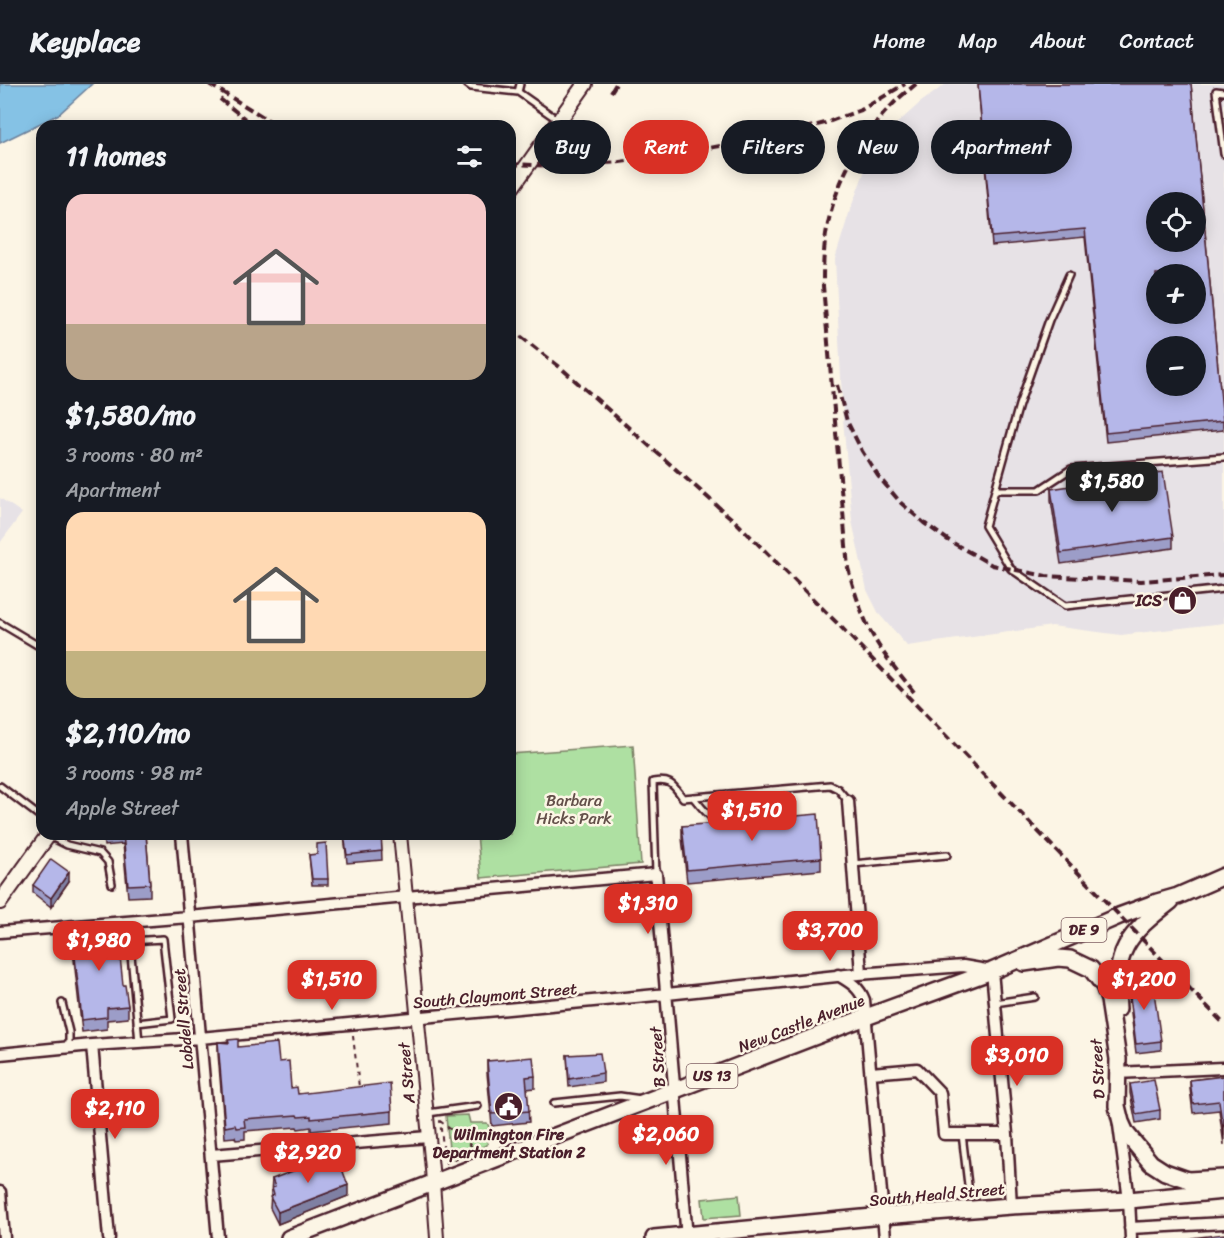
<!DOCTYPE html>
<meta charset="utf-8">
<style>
:root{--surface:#171b24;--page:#242831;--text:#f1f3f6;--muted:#9ea1a6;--line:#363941;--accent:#d93025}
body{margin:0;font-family:Sriracha,sans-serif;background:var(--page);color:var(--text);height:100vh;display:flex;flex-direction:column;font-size:22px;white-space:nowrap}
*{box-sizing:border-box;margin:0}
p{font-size:20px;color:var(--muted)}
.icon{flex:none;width:33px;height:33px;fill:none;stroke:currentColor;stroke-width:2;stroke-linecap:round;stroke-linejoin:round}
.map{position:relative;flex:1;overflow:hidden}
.panel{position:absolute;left:36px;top:36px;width:480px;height:720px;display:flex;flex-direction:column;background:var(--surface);border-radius:18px;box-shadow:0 3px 15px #0003}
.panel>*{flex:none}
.top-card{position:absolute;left:534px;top:36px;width:570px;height:54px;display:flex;gap:12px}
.controls{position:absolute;left:1146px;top:108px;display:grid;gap:12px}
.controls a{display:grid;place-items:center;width:60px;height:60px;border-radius:50%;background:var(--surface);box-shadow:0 3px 15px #0003;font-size:30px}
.price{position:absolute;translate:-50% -51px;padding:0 14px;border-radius:12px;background:var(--accent);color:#fff;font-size:20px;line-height:39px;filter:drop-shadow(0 2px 3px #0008)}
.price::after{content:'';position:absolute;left:50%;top:36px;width:18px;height:14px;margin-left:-9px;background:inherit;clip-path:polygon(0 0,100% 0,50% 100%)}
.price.on{background:#222;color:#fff}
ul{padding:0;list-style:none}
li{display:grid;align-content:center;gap:12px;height:318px;padding:0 30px}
li span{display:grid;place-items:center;height:186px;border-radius:18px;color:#555}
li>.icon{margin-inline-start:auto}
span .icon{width:108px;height:108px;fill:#fffc;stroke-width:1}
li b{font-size:26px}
h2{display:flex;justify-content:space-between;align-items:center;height:72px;padding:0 30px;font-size:26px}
.tag{padding:0 21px;border-radius:27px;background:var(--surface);box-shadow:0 3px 15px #0003;font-size:21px;line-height:54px}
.tag.on{background:var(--accent);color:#fff}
header{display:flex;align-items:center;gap:36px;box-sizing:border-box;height:84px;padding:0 30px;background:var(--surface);border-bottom:2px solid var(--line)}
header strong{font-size:28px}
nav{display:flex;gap:33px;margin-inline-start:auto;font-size:21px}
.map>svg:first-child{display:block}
.built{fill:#e7e2e6;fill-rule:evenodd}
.green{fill:#aee0a2;stroke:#7c8066;stroke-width:1.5}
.water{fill:#85c2e5;stroke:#6d819b;stroke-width:1.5}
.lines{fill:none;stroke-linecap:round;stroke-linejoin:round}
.service-casing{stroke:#4a1f2b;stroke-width:10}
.minor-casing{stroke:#4a1f2b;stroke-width:15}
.tertiary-casing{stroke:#4a1f2b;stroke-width:16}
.secondary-casing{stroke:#4a1f2b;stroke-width:18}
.primary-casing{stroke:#4a1f2b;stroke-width:20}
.path{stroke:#4a1f2b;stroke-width:2;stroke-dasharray:4.5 4.5;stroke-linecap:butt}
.service{stroke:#fcf5e5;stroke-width:5}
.minor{stroke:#fcf5e5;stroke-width:10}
.tertiary{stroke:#fcf5e5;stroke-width:12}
.secondary{stroke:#fcf5e5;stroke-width:14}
.primary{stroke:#fcf5e5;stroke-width:15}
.rail{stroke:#4a1f2b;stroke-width:4;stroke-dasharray:9 4.5;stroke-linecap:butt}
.wall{fill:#9c9dc8;stroke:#4a1f2b;stroke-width:1.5}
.shaded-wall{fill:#7f80a3;stroke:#4a1f2b;stroke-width:1.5}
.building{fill:#b5b7e9;stroke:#4a1f2b;stroke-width:1.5;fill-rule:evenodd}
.labels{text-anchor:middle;stroke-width:5;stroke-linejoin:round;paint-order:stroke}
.shield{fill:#fcf5e5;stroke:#7f5f63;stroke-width:1.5}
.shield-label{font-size:15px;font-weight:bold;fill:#4a1f2b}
.poi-label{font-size:16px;font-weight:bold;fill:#4a1f2b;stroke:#fcf5e5;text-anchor:end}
.park-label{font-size:16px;fill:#634f49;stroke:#fcf5e5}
.street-label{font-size:16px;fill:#4a1f2b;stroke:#fcf5e5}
</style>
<header>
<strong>Keyplace</strong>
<nav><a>Home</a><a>Map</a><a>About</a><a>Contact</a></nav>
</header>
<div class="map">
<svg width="1224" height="1154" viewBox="0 0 1224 1154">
<rect width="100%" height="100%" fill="#fcf5e5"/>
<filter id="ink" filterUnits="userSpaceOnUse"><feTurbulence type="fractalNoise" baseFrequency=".0167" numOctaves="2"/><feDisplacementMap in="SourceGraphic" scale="12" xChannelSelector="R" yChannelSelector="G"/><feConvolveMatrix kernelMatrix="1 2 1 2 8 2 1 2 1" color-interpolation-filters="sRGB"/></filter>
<g filter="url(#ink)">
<!-- built -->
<path class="built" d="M946,0H1224V539L1121,551L1052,542L907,562L879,530L867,506L852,437L843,335L835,175L850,126L867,81L893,43L921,18ZM1156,118H1196V158H1156ZM1156,190H1196V230H1156ZM1156,262H1196V302H1156Z
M0,414L22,429L0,459Z"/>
<!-- green -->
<path class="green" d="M633,661L641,780L481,794L477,750H510V670Z
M468,1031L470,1039H487L490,1045L487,1061L450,1076L446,1032Z
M739,1111L741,1131L704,1134L702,1115Z"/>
<!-- water -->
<path class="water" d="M0,0H92L59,30L0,59Z"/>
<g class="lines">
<defs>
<path id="service" d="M467,0L471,3L518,8
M520,0L518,8L558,36
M1224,8L1216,7L1224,70
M1069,191L1049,236L1019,321L985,442L1011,485L1065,522L1224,505
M996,406H1039L1071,385L1224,373
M0,539L42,564
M0,702L42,734
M693,713C699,720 706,730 713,734C719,737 726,737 732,736C753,735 761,723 771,706
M49,752L67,761L100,769L108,778L112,800
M853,780L947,771
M656,790L653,698C671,695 673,701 683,714L830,701L838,705L848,717
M128,838L139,958
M130,857L163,855L172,935L137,939
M62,919L69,948V963
M995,919L1035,913
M554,1019L620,1012L641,1015
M428,1029L478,1022
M962,1050L968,1101"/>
<path id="minor" d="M848,717L861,889
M182,750L218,1154
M0,848L189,833L656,790L687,1154
M838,891C850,898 859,903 864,916L885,1154
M92,961L109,1154
M0,970L92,961L200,954L667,910L846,891L963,882L992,887L1007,1050L1011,1122
M871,989L917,985L940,1009L944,1050H1007
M1117,989L1222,984
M1119,1041L1129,1116L1131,1154
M211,1071L428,1053
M0,1108L4,1154
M1130,1144L1224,1139"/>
<path id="tertiary" d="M400,750L432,1085L437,1154"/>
<path id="secondary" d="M510,106L585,0
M0,818L49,750"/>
<path id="primary" d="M1024,879L1058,874L1070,875L1091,885L1104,902L1109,916L1118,975L1117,1022L1121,1038L1126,1049L1151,1079L1165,1088L1188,1096L1224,1094
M1118,925C1114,866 1126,852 1171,817
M289,1154L866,933L992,887L1119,832L1157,818L1178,812L1224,792
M654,1154L883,1132L1011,1122L1129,1116L1224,1107"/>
</defs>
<!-- service casing -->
<use href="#service" class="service-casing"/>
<!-- minor casing -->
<use href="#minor" class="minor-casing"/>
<!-- tertiary casing -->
<use href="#tertiary" class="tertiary-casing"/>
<!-- secondary casing -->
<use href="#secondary" class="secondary-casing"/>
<!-- primary casing -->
<use href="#primary" class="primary-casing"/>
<!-- path -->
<path class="path" d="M353,952L359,1003
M440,1037L479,1068L445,1079Z
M302,1077V1086"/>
<!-- service -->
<use href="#service" class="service"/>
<!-- minor -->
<use href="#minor" class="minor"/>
<!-- tertiary -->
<use href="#tertiary" class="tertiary"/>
<!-- secondary -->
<use href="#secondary" class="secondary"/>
<!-- primary -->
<use href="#primary" class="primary"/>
<!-- rail -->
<path class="rail" d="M209,0L278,42
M611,8L616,0
M220,15L254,42
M510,80L556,82L620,78L704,65L783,50L825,39L861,26L905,0
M510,244L561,284L739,441L842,544L1224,940
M837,301L847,337L862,367L878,392L901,419L924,439L948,456L992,481L1046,492L1141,497L1224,491
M914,608C902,592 888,577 877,559C863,536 855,510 848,484L823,202C823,191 823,180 824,169C827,116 854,59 892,21C899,13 908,7 916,0"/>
</g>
<!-- wall -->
<path class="wall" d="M978,0H1191L1223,337V346L1106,358L1085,153L992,162Z
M1051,405L1173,453V464L1061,480L1051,416Z
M682,742L821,774V786L687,798L682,754Z
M103,750H146L150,800V812L128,813L123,760L104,762Z
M344,750H381L382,776L347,779Z
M309,771L328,795V801H312Z
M69,797L51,823L33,809V801Z
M72,846L88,847L123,901L128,922V934L107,936V945L82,948L72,858Z
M1128,897L1161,957V966L1136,969L1128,905Z
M218,958L238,963L279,978L291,1004L298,1010L392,1027V1039L311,1047V1043L298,1045L297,1043L245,1047V1055L236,1056L235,1053L225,1054L218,970Z
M567,971L603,989V998L569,1003Z
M487,977L535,992V1004L527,1005L529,1038L492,1042L487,989Z
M1224,992V1061L1219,1026L1193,1029L1190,1005V996Z
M1130,1000L1160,1026V1035L1136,1039L1130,1009Z
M272,1095L348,1112L278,1140L270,1124Z"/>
<!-- shaded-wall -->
<path class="shaded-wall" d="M69,788V797L51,823V814Z
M348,1101V1112L278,1140V1128Z"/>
<!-- building -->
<path class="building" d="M978,0H1191L1223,337L1106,349L1085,145L992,153ZM1156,118H1196V158H1156ZM1156,190H1196V230H1156ZM1156,262H1196V302H1156Z
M1163,388L1173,453L1061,469L1051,405Z
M818,730L821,774L687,786L682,742Z
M123,750H146L150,800L128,801Z
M344,750H381L382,767L347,771Z
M326,759L328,795H312L309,771L317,770V760Z
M51,775L69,788L51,814L33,801Z
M117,844L123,901H125L128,922L107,924V933L82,936L72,846L87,845L88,847Z
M1152,894L1161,957L1136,960L1128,897Z
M238,955V963L277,959L279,978L289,977L291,1004L297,1003L298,1010L390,999L392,1027L311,1035V1032L298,1033L297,1031L244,1035L245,1043L236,1044L235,1041L225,1043L218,958L229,959L228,956Z
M600,969L603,989L569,995L567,971Z
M533,973L535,992L526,993L529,1027L492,1030L487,977Z
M1224,992V1052L1219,1017L1193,1020L1190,996Z
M1154,996L1160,1026L1136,1030L1130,1000Z
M332,1072L336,1079L339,1077L348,1101L278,1128L270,1113L274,1111L272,1104L275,1103L272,1095Z
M1224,1150V1154H1191Z"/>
</g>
<!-- icons -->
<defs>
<symbol id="shop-disc" viewBox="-11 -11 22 22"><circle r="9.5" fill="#4a1f2b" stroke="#fcf5e5"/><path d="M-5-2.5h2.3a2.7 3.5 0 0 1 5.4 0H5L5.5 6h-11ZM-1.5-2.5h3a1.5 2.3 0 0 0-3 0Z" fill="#fff"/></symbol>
<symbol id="civic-disc" viewBox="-11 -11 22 22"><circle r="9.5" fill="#4a1f2b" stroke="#fcf5e5"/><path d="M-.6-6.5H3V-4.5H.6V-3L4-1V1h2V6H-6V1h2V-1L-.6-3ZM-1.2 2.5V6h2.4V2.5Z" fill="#fff"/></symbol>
</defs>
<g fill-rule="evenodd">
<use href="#shop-disc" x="1166" y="500" width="33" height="33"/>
<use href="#civic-disc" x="492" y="1006" width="33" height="33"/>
</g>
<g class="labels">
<!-- shield labels -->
<g class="shield">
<rect x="1061.5" y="834" width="45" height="24" rx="4.5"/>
<rect x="686.5" y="980" width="51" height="24" rx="4.5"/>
</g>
<g class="shield-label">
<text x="1084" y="851">DE 9</text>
<text x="712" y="997">US 13</text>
</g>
<!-- poi labels -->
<g class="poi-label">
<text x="1162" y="522">ICS</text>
<text x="509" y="1056" text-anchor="middle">Wilmington Fire<tspan x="509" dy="18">Department Station 2</tspan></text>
</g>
<!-- park labels -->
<g class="park-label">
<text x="574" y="722">Barbara<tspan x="574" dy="18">Hicks Park</tspan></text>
</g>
<!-- street labels -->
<g class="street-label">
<text transform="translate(495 911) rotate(-5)" y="6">South Claymont Street</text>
<text transform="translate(183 935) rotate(-95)" y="6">Lobdell Street</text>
<text transform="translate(801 939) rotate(-21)" y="6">New Castle Avenue</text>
<text transform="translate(657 973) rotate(-94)" y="6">B Street</text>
<text transform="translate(1097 985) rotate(-93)" y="6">D Street</text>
<text transform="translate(406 989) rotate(-95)" y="6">A Street</text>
<text transform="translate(937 1110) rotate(-5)" y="6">South Heald Street</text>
</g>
</g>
</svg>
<div class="controls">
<a><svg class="icon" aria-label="locate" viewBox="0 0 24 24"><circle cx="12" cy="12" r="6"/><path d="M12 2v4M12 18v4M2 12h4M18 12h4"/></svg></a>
<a>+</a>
<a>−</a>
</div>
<b class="price on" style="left:1112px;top:429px">$1,580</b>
<b class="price" style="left:752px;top:758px">$1,510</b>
<b class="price" style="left:648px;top:851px">$1,310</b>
<b class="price" style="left:830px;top:878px">$3,700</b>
<b class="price" style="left:99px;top:888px">$1,980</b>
<b class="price" style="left:332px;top:927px">$1,510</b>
<b class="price" style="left:1144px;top:927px">$1,200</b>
<b class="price" style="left:1017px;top:1003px">$3,010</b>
<b class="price" style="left:115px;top:1056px">$2,110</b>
<b class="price" style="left:666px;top:1082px">$2,060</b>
<b class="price" style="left:308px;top:1100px">$2,920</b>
<div class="top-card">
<a class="tag">Buy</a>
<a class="tag on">Rent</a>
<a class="tag">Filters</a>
<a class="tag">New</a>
<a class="tag">Apartment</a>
</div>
<section class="panel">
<h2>11 homes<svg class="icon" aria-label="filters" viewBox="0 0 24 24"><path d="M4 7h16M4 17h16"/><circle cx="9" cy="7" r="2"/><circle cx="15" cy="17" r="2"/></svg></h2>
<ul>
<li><span style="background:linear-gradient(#f6c9c9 70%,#b9a48a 0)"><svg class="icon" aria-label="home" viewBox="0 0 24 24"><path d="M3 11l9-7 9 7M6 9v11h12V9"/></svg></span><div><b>$1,580/mo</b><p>3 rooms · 80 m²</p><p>Apartment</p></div></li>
<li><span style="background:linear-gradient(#ffd9b3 75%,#c2b280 0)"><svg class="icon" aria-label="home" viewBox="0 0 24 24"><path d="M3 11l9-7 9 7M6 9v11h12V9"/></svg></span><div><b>$2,110/mo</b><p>3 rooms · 98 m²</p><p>Apple Street</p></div></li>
</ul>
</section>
</div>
